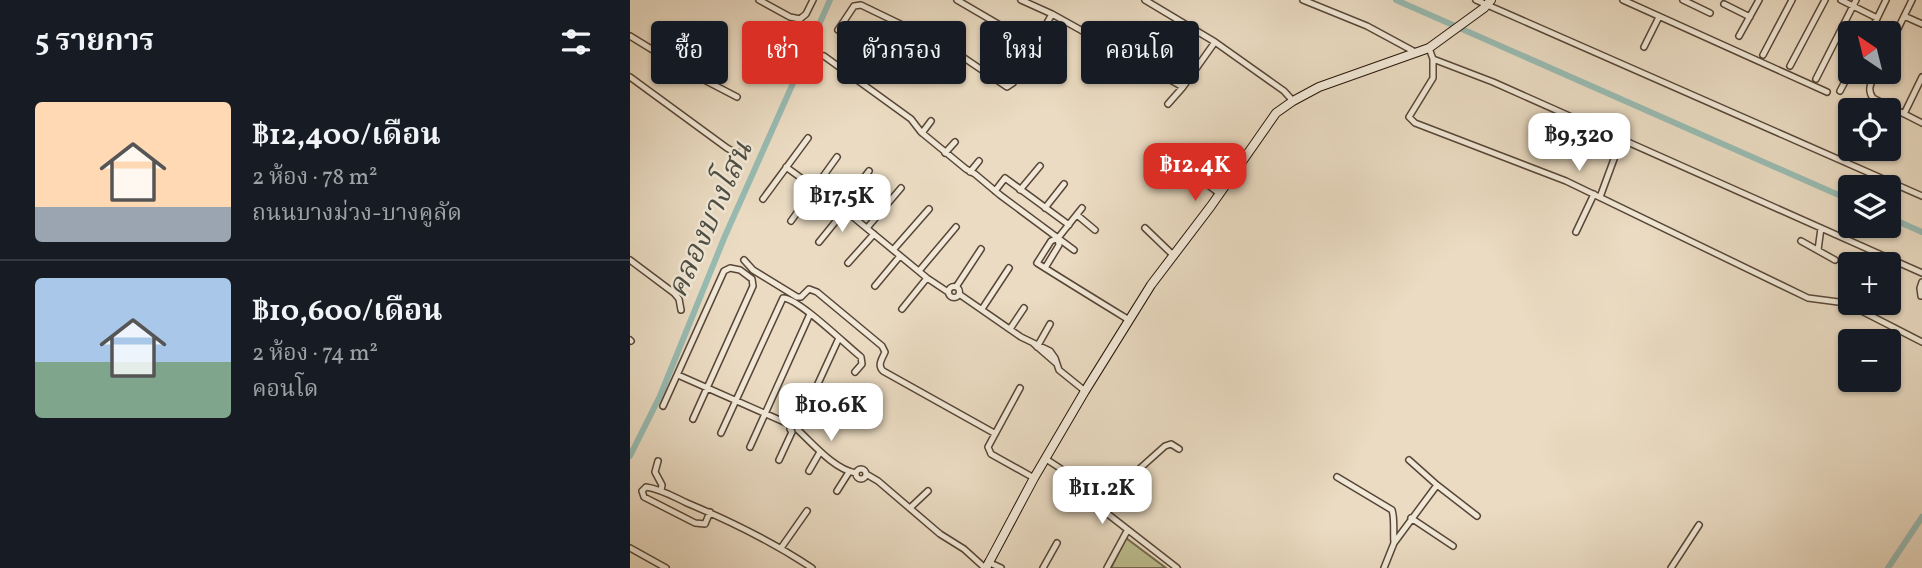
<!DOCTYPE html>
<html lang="th">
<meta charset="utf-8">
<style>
:root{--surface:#171b24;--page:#242831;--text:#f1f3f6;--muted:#9ea1a6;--line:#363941;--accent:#d93025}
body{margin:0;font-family:Vollkorn,"Noto Serif Thai",serif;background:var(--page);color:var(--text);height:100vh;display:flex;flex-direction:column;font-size:26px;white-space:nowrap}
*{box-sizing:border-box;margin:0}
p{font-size:23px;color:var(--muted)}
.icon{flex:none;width:38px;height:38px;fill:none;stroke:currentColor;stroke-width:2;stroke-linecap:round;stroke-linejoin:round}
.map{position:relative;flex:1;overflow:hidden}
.panel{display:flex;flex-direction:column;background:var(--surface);width:630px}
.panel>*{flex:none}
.banner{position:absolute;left:21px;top:21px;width:665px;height:63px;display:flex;gap:14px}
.needle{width:46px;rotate:325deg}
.buttons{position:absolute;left:1208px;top:21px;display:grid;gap:14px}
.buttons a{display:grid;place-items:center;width:63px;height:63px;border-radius:7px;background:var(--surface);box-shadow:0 2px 5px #0004;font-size:35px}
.price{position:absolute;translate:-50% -60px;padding:0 16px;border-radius:14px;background:#fff;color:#222;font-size:23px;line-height:46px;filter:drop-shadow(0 2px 4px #0008)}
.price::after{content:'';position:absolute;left:50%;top:42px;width:21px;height:16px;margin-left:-10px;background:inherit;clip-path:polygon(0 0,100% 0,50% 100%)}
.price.selected{background:var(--accent);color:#fff}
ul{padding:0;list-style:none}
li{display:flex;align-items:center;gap:21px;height:175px;padding:0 35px}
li+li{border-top:2px solid var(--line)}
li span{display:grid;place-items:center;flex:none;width:196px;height:140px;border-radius:7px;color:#555}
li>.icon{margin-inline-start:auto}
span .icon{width:84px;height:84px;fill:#fffc;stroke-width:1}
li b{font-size:30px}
h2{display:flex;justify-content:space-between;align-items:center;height:84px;padding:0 35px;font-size:30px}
.chip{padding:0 24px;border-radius:7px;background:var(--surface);box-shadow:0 2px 5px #0004;font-size:24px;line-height:63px}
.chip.selected{background:var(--accent);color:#fff}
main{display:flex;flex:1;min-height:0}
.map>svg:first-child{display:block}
.green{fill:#bdbe8f;stroke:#726a4c;stroke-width:2}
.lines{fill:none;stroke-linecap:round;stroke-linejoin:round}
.canal{stroke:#98bbb2;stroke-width:6}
.street-casing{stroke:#574637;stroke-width:8}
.secondary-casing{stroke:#261509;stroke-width:10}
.street{stroke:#f1e8d7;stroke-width:5}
.secondary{stroke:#f1e8d7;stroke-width:8}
.labels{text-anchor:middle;stroke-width:5;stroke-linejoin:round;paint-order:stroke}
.water-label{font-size:30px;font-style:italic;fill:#4e4f44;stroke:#f1e8d7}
</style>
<main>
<section class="panel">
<h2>5 รายการ<svg class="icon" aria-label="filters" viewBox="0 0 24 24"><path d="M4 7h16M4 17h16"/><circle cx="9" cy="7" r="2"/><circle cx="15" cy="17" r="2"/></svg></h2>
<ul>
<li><span style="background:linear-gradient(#ffd9b3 75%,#9aa5b1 0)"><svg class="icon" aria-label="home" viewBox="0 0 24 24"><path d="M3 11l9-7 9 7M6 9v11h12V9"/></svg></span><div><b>฿12,400/เดือน</b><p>2 ห้อง · 78 m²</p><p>ถนนบางม่วง-บางคูลัด</p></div></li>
<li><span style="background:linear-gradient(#a9c7e8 60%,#7fa58c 0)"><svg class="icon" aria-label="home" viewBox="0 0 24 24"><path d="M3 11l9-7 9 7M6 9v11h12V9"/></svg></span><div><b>฿10,600/เดือน</b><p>2 ห้อง · 74 m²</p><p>คอนโด</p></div></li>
</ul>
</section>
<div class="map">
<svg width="1292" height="568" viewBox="0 0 1292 568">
<rect width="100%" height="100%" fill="#eadbc2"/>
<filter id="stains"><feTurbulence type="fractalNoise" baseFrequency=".00286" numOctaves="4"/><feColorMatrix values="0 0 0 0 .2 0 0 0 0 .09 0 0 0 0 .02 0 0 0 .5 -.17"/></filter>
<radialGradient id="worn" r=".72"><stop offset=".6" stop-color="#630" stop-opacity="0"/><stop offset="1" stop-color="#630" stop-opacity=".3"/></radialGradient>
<!-- green -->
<path class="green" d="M496,538L536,568H481Z"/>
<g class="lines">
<!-- canal -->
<path class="canal" d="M766,0L1220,200
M1258,217L1292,232
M0,456L30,396L95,236L200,0
M1258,568L1292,517"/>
<defs>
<path id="street" d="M129,0L160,17L170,19L176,14L183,0
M327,0L404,45
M391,0L422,14L553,87
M515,0L585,42L654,91L663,101
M673,0L737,26L787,53
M846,0L1292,196
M993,0L1197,92
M1053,0L1080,13
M1211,0L1247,18
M1094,4L1120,17
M1274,16L1292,24
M208,30L224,6L231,5L318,47L377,87L383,83L422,14
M1240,33L1256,0
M0,36L57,71L107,97
M1109,36L1129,0
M1014,47L1029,17
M799,48L803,59L863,82L1292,273
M1258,49L1282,0
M1133,55L1162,0
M194,56L281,119L291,132L336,169L345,174L370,195L444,250
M529,58L560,77
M803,59V78L779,117L785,123L936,181L1178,298L1216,303L1292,342
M1160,66L1195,0
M1247,72C1242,81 1236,89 1243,98L1292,123
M0,77L97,148L106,153L115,151
M1186,79L1226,0
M1210,91L1220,72
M538,104L553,87L585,42
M1274,114L1292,77
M292,133L301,121
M315,153L325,142
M156,167L211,207L297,278L318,292
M560,171L590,194
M340,172L349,161
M390,190L410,166
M365,191L375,178L439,225
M970,197L991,140
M133,199L178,138
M211,207L239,171
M415,208L434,184
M447,215L465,230
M161,221L207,157
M237,228L271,188
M515,228L543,255
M946,232L964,194
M428,238L452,208
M1171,241L1205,260
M189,242L215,210
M263,250L299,209
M1188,250L1191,228
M0,260L44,293L49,299L51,310
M114,260L123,270L167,297H171L179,289L187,292L252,346L255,352C252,359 247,365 253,371L364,433
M218,263L244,234
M415,268L429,245L428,238L421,241L407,263C437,282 468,301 499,320
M289,271L326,227
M245,286L270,256
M318.5 292a5.5 5.5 0 1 1 11 0a5.5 5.5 0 1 1-11 0Z
M326,287L351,249
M329,294L391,337L420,351L425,358L429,370L455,391
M1291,296L1290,288L1292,282
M272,309L297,278
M352,309L379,268
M380,329L394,308
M0,340L1,341
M403,343L426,363
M407,347L420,324
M48,375L161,425
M390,388L358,447L361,454L404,478
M183,393L208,417
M33,406L94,271L100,268L110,270L122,279L123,286L63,419
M168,427L209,338
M168,430C183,444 205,470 226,473
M91,433L153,298C168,298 216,345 231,357L232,364L225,372
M120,447L180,314
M416,459L448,480L479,515L547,568
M149,460L162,432L160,429L161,425
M779,460L807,485
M28,461L25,472L32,485L31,491
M226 474a5 5 0 1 1 10 0a5 5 0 1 1-10 0Z
M179,471L190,452
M236,474L248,481L310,534L334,549L355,568
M707,477L762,510C765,519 763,533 764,543
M207,491L219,472
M469,505L535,446L541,444L549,449
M280,508L298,491
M80,512L75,524L65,523L14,497L12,491L16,487C31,489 44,497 57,503C100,521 143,542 182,568
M781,518L823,546
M0,548L36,568
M151,548L177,511
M358,562L371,568
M413,568L427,543
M477,568L497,531
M754,568L764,543L807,485L847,516
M1041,568L1069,525"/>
<path id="secondary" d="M356,568L404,478L455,391L521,285L581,206L646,113L663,101L689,87L799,48L854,8L861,0"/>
</defs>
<!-- street casing -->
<use href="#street" class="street-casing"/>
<!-- secondary casing -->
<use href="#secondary" class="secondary-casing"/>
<!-- street -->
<use href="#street" class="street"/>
<!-- secondary -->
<use href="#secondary" class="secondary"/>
</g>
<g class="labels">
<!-- water labels -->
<g class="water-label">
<text transform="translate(79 219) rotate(-66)" y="10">คลองบางโสน</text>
</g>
</g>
<rect width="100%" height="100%" filter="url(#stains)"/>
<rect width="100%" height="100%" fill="url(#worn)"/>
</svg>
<div class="buttons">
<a><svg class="needle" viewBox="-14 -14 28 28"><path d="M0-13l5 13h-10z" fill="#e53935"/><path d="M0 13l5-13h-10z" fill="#9ea1a6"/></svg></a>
<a><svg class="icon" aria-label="locate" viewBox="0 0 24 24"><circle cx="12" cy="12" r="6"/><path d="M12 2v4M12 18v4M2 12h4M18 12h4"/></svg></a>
<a><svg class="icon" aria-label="layers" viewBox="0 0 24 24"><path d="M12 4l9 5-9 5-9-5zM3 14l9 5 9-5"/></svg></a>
<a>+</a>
<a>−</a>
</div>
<b class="price" style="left:949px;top:173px">฿9,320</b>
<b class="price selected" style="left:565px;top:203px">฿12.4K</b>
<b class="price" style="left:212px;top:234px">฿17.5K</b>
<b class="price" style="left:201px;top:443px">฿10.6K</b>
<b class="price" style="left:472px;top:526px">฿11.2K</b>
<div class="banner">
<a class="chip">ซื้อ</a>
<a class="chip selected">เช่า</a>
<a class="chip">ตัวกรอง</a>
<a class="chip">ใหม่</a>
<a class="chip">คอนโด</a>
</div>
</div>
</main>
